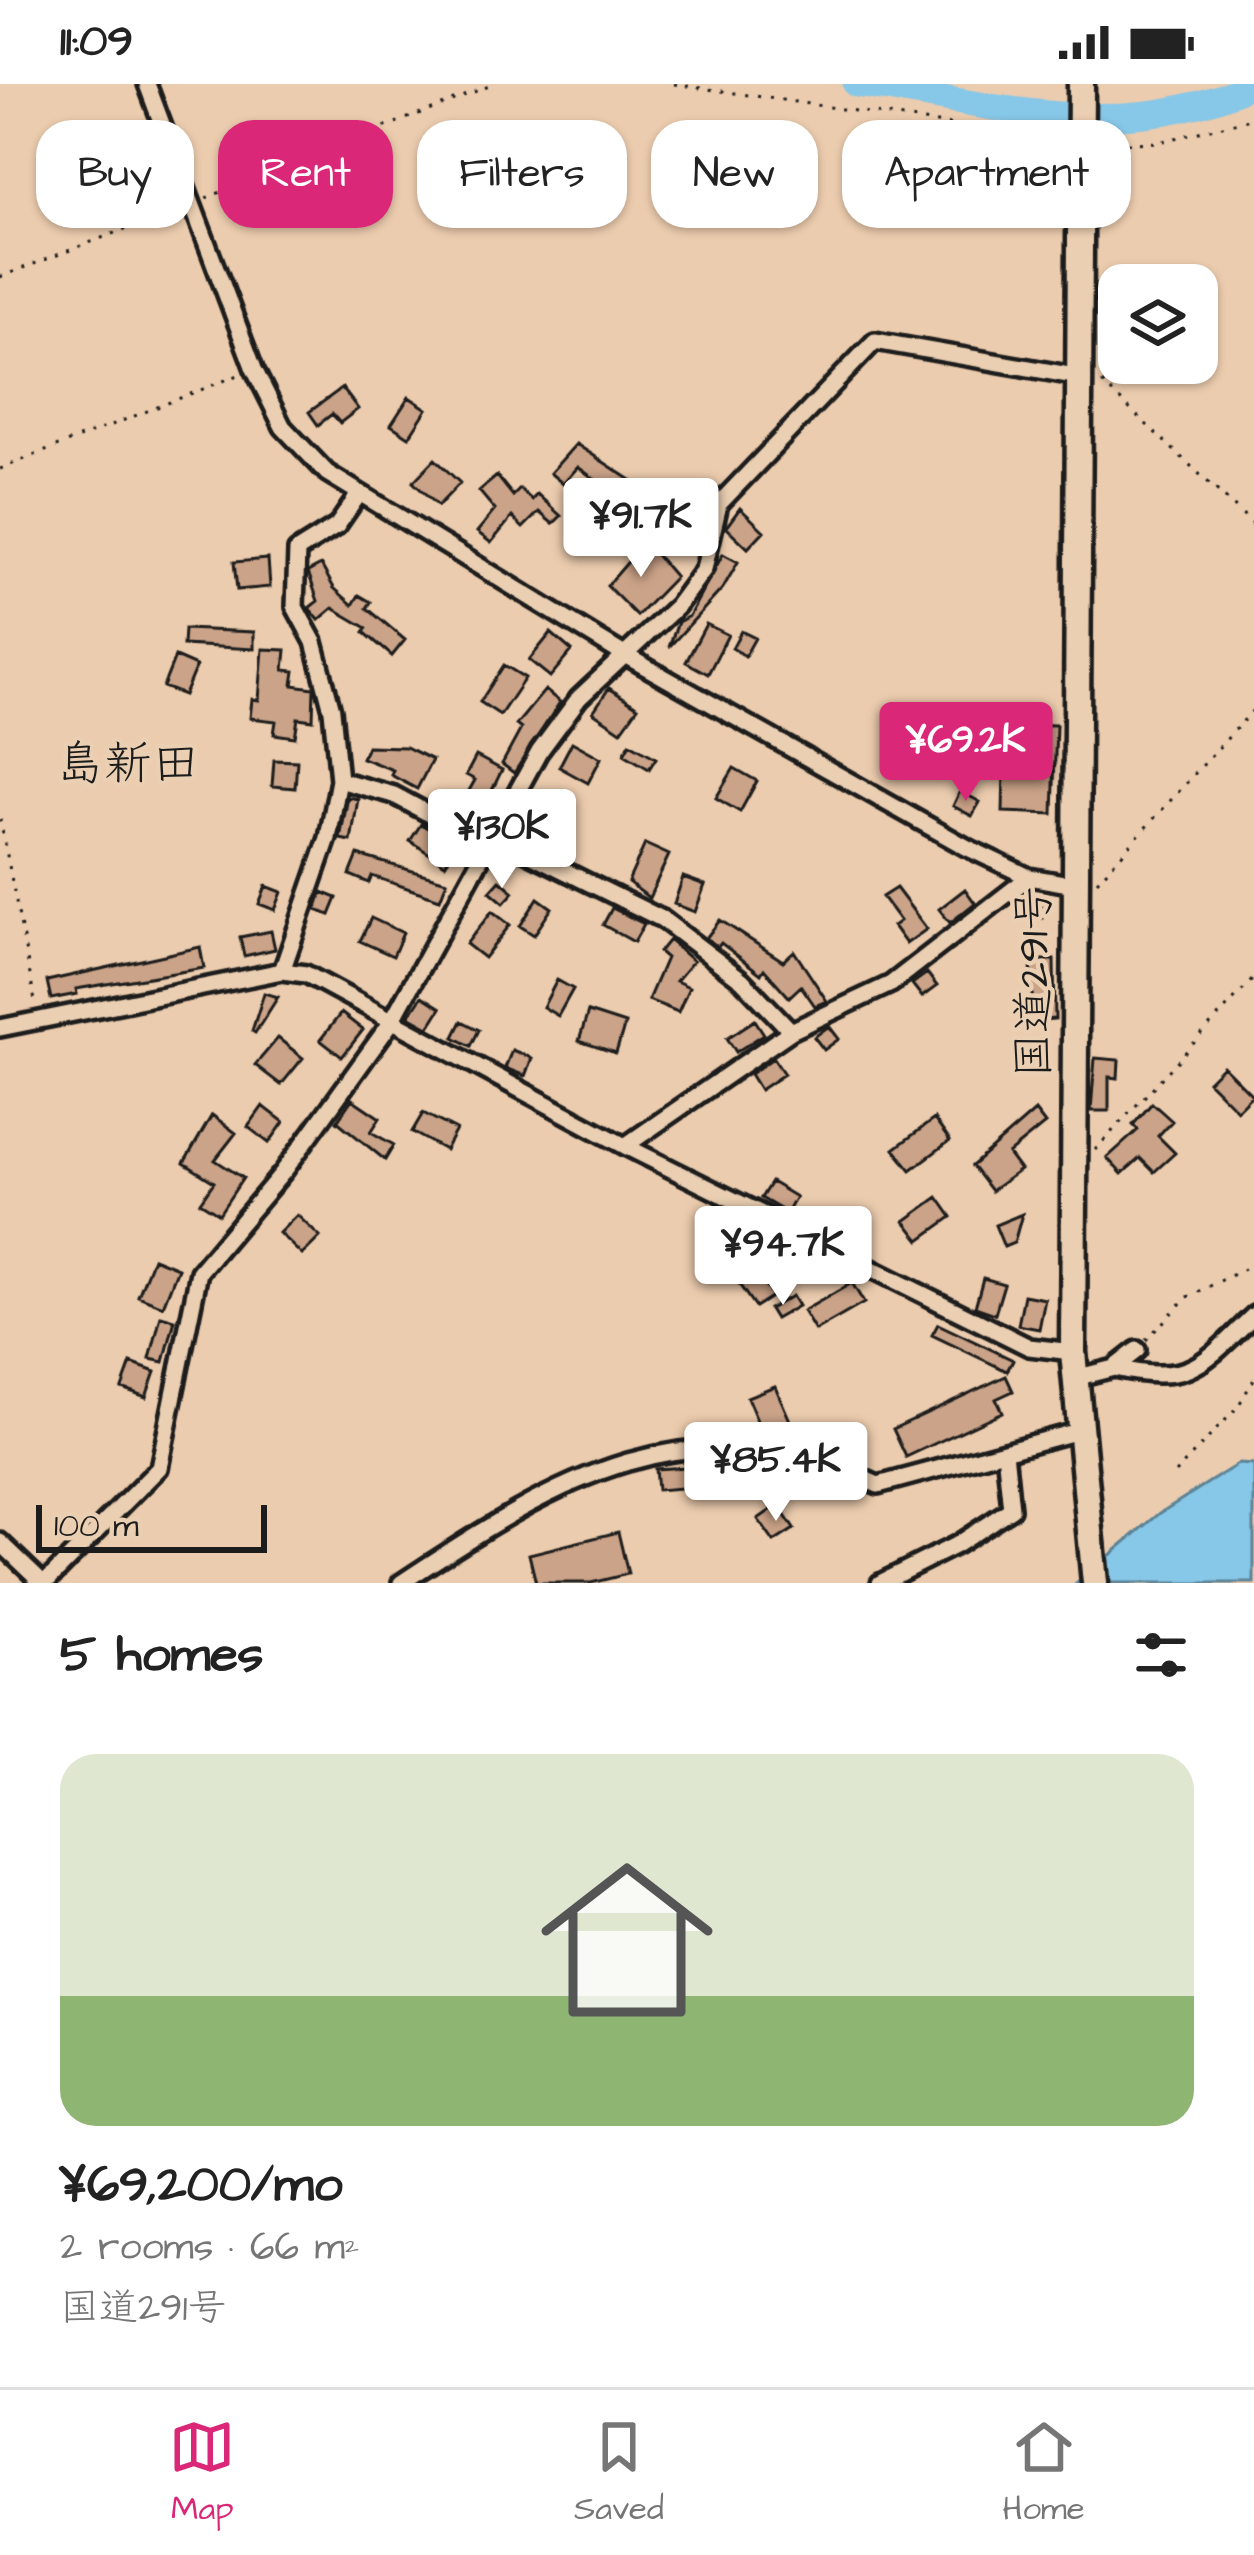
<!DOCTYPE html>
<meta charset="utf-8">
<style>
:root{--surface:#fff;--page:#f6f6f6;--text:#222;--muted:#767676;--line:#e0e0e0;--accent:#db2777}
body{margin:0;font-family:"Architects Daughter","Klee One",sans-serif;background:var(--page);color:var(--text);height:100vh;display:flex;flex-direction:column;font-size:45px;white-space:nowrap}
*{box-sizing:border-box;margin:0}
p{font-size:39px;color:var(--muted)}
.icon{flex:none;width:66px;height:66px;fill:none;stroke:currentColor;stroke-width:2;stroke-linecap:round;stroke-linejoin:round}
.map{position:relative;height:1499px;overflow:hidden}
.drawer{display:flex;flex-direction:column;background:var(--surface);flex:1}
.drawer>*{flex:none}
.banner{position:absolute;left:36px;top:36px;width:1182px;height:108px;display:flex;gap:24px}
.tools{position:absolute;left:1098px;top:180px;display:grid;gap:24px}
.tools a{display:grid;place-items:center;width:120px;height:120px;border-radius:24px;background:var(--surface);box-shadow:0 3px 9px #0004;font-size:60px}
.scale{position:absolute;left:36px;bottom:30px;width:231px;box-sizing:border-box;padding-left:12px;border:6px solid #1c1c1c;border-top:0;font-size:33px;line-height:42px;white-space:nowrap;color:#1c1c1c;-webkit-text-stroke:9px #ebcfb2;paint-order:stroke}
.price{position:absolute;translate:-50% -102px;padding:0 27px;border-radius:12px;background:#fff;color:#222;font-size:39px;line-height:78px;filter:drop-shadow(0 3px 6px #0008)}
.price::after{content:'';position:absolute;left:50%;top:72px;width:36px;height:27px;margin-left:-18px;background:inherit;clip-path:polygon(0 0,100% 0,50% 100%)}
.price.active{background:var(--accent);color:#fff}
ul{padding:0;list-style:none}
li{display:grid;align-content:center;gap:24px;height:636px;padding:0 60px}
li+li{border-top:3px solid var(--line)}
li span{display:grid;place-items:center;height:372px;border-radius:36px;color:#555}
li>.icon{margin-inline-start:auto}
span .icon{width:216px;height:216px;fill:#fffc;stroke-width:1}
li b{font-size:51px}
h2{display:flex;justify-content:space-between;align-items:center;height:144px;padding:0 60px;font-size:51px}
.tag{padding:0 42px;border-radius:36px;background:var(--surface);box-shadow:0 3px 9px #0004;font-size:42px;line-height:108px}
.tag.active{background:var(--accent);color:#fff}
.status{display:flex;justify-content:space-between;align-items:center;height:84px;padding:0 60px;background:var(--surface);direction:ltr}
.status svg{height:33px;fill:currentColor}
.dock{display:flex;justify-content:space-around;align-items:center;height:168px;border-top:3px solid var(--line);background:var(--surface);font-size:33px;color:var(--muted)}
.dock a{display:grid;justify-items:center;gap:6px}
.dock .active{color:var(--accent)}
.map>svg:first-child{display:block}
.water{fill:#87c7e7;stroke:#5c8396;stroke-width:3}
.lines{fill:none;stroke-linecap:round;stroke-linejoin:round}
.river{stroke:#87c7e7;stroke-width:27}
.building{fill:#cba388;stroke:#1c1c1c;stroke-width:3}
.minor-casing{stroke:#1c1c1c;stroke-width:24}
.highway-casing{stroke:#1c1c1c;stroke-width:33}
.path{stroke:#1c1c1c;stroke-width:3;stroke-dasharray:3 9;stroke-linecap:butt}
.minor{stroke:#ebcfb2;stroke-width:15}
.highway{stroke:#ebcfb2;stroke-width:24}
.labels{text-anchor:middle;stroke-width:9;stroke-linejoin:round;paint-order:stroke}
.street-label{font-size:45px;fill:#1c1c1c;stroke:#ebcfb2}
.neighbourhood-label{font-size:48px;fill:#1c1c1c;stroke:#ebcfb2}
</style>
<div class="status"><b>11:09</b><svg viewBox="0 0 49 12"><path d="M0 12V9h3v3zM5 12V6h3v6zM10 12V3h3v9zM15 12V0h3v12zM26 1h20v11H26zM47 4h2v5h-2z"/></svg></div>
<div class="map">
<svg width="1254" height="1499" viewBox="0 0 1254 1499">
<rect width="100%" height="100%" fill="#ecccae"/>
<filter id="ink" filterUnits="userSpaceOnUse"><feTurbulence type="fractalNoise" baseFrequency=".00833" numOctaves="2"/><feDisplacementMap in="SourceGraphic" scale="24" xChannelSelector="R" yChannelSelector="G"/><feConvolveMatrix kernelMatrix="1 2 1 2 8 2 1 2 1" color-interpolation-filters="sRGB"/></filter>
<g filter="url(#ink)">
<!-- water -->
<path class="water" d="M1238,1380L1254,1381V1499H1077L1160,1429Z"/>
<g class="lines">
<!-- river -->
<path class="river" d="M856,0C988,20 1126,62 1252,0"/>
</g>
<!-- building -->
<path class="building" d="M342,304L358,325L340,339L332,330L318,341L309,328Z
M409,313L427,325L409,353L391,341Z
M576,360L660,415L647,433L578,383L563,400L550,389Z
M435,375L460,399L438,422L413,398Z
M497,392L513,412L520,405L532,416L537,410L561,432L553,440L539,428L523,444L512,433L491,459L477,448L495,426L479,407Z
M740,424L764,447L748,464L726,443Z
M645,458L675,493L637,532L607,502Z
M723,470L738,478L723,504L669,563L678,538L689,532Z
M268,475L270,503L237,506L234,478Z
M321,481L334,504L353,521L359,511L371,518L367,524L405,556L392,572L364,548L367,544L333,524L319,536L309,524L318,517L308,488Z
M706,540L728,551L708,590L686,578Z
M184,545L254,548V565L183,561Z
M741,547L755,554L745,572L732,564Z
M551,549L572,567L550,593L529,576Z
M263,565L286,566L284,586L295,587L293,601L314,604L313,636L298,634L295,653L274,650L276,637L250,634L252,615L259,616Z
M175,573L196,582L184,611L163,603Z
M504,581L525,594L500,631L480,618Z
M609,604L638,623L621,647L593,628Z
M545,606L560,618L514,689L502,680L521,645L516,641Z
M1005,640L1056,641L1053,730L1003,728Z
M572,658L601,674L588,699L559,683Z
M630,659L656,674L649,685L624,670Z
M367,662L406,663L432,676L417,705L391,691L393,686L362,674Z
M476,672L502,686L475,741L456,730L475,696L466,691Z
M274,676L297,677L295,704L272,702Z
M734,684L757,697L740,728L716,714Z
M960,707L980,718L972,732L953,722Z
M348,713L358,715L351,757L340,755Z
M421,740L457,762L445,780L410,757Z
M645,760L669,771L649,814L628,798Z
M358,771L447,797L440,815L372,792L369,799L350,791Z
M683,793L705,801L695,828L674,820Z
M500,796L514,808L504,819L490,807Z
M266,802L282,808L275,826L259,820Z
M896,804L927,845L906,860L893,842L900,837L882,813Z
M965,805L975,819L950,839L939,825Z
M322,808L337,814L330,831L316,826Z
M538,814L552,824L534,851L520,842Z
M1021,820H1042V834L1020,833Z
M612,824L644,840L634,858L603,841Z
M492,827L510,841L484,874L466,860Z
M371,834L403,849L393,872L360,857Z
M720,836L783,877L794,867L827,917L815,922L801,902L789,913L764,885L761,890L721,859L718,863L706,854Z
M271,847L275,865L244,872L240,853Z
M669,856L693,877L676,897L689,903L678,928L648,916L666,874L659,868Z
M200,863L204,884L76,905L77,910L51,915L47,897Z
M1031,876H1054L1055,935L1033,937Z
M927,889L937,902L922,913L912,900Z
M557,896L573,905L558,932L543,923Z
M264,909L278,913L255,949L252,947Z
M422,912L441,924L429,943L409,932Z
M588,928L625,940L616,969L579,957Z
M341,929L363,946L342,973L320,956Z
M755,936L764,950L736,968L727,954Z
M462,937L479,946L471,962L454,953Z
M829,942L839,955L824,966L814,953Z
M278,954L303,974L281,1001L255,981Z
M512,966L532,974L525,992L505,984Z
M773,974L784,990L760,1006L750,990Z
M1095,974L1119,976L1118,994L1109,993V1027H1091Z
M1223,982L1252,1011L1237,1026L1208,997Z
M352,1015L380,1034L371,1048L394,1061L385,1076L337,1037Z
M1152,1019L1172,1037L1158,1052L1175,1069L1154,1088L1140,1074L1122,1090L1107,1074L1138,1046L1133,1041Z
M263,1022L284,1038L269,1059L248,1043Z
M1035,1027L1045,1040L1008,1070L1020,1086L991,1107L972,1082Z
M423,1029L456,1046L445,1066L412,1048Z
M212,1031L236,1049L215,1076L243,1094L219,1130L200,1118L214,1098L184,1079Z
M934,1035L950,1057L911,1086L894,1065Z
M771,1098L796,1113L787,1129L761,1114Z
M938,1113L952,1133L920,1156L905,1137Z
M1022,1130L1014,1159L1004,1163L995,1141Z
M297,1131L320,1153L302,1171L279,1149Z
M747,1163L757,1177L751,1182L772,1212L755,1223L724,1179Z
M793,1163L801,1177L785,1187L777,1173Z
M153,1174L178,1184L163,1222L138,1212Z
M983,1194L1004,1200L995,1230L975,1223Z
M852,1199L864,1219L815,1247L803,1227Z
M1024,1211L1045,1215L1039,1245L1018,1241Z
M792,1212L798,1222L775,1235L769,1225Z
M161,1232L175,1236L164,1278L150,1275Z
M938,1240L1013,1276L1007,1287L932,1251Z
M131,1279L155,1288L146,1313L122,1304Z
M1006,1292L1013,1307L996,1315L1002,1328L906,1373L893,1345Z
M775,1302L791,1339L763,1351L747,1313Z
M718,1381L720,1401L657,1406L655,1385Z
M778,1421L794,1445L774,1458L758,1435Z
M618,1448L628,1490L591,1499H536L529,1470Z"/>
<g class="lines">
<defs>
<path id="minor" d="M147,0L254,285L283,343L327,389L621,569L966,763L1029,793L1075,801
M339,696L394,711L491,763
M496,753L662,835L742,896L791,947
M282,887L328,754L339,696L332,626L314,558L295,523L297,467L337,442L359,410
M0,944L282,887L306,890L625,1062L1029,1263L1073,1268
M625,1062L791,947L891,900L1029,793
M1114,1284C1191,1301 1201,1282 1254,1231
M1075,1294L1114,1284L1137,1266
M0,1458L43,1499
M45,1499L159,1384L199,1188L284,1087L390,940L539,668L579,614L677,522L704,485L719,420L875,257L1080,293
M401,1499C558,1395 690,1313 878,1401L1078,1347
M880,1499L956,1461L1011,1425L1005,1367"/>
<path id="highway" d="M1081,0L1073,1268L1095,1499"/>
</defs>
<!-- minor casing -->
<use href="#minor" class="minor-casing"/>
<!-- highway casing -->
<use href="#highway" class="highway-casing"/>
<!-- path -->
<path class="path" d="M674,0L1064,58
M1103,60L1159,58L1254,34
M206,114L494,0
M0,193L180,124
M1102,299L1254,441
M0,385L241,290
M0,735L36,922
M1097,797L1254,625
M1095,1066L1254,894
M1146,1256L1186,1214L1254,1180
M1175,1389L1237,1324L1254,1295"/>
<!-- minor -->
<use href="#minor" class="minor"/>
<!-- highway -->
<use href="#highway" class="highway"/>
</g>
</g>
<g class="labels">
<!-- street labels -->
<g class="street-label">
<text transform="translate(1032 898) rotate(-90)" y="16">国道291号</text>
</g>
<!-- neighbourhood labels -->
<g class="neighbourhood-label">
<text x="128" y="695">島新田</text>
</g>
</g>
</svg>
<div class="tools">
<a><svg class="icon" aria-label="layers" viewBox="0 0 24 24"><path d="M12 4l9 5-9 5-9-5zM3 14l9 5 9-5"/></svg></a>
</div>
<div class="scale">100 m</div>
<b class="price" style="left:641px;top:496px">¥91.7K</b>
<b class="price active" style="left:966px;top:720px">¥69.2K</b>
<b class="price" style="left:502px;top:807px">¥130K</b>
<b class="price" style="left:783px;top:1224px">¥94.7K</b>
<b class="price" style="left:776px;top:1440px">¥85.4K</b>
<div class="banner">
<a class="tag">Buy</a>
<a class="tag active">Rent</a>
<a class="tag">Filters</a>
<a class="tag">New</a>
<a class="tag">Apartment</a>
</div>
</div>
<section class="drawer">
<h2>5 homes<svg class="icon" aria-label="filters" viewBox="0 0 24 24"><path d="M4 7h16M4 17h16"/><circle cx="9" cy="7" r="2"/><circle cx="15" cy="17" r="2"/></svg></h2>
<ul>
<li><span style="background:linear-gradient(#dfe7d0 65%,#8fb573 0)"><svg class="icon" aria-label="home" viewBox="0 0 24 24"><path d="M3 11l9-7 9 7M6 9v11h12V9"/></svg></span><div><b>¥69,200/mo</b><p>2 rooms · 66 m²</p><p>国道291号</p></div></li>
</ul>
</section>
<nav class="dock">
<a class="active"><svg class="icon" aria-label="map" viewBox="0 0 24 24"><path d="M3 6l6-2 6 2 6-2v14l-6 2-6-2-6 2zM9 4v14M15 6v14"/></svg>Map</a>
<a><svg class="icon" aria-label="saved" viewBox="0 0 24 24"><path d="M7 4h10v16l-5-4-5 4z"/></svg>Saved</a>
<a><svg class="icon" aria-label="home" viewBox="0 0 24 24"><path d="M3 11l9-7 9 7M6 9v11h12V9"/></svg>Home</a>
</nav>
